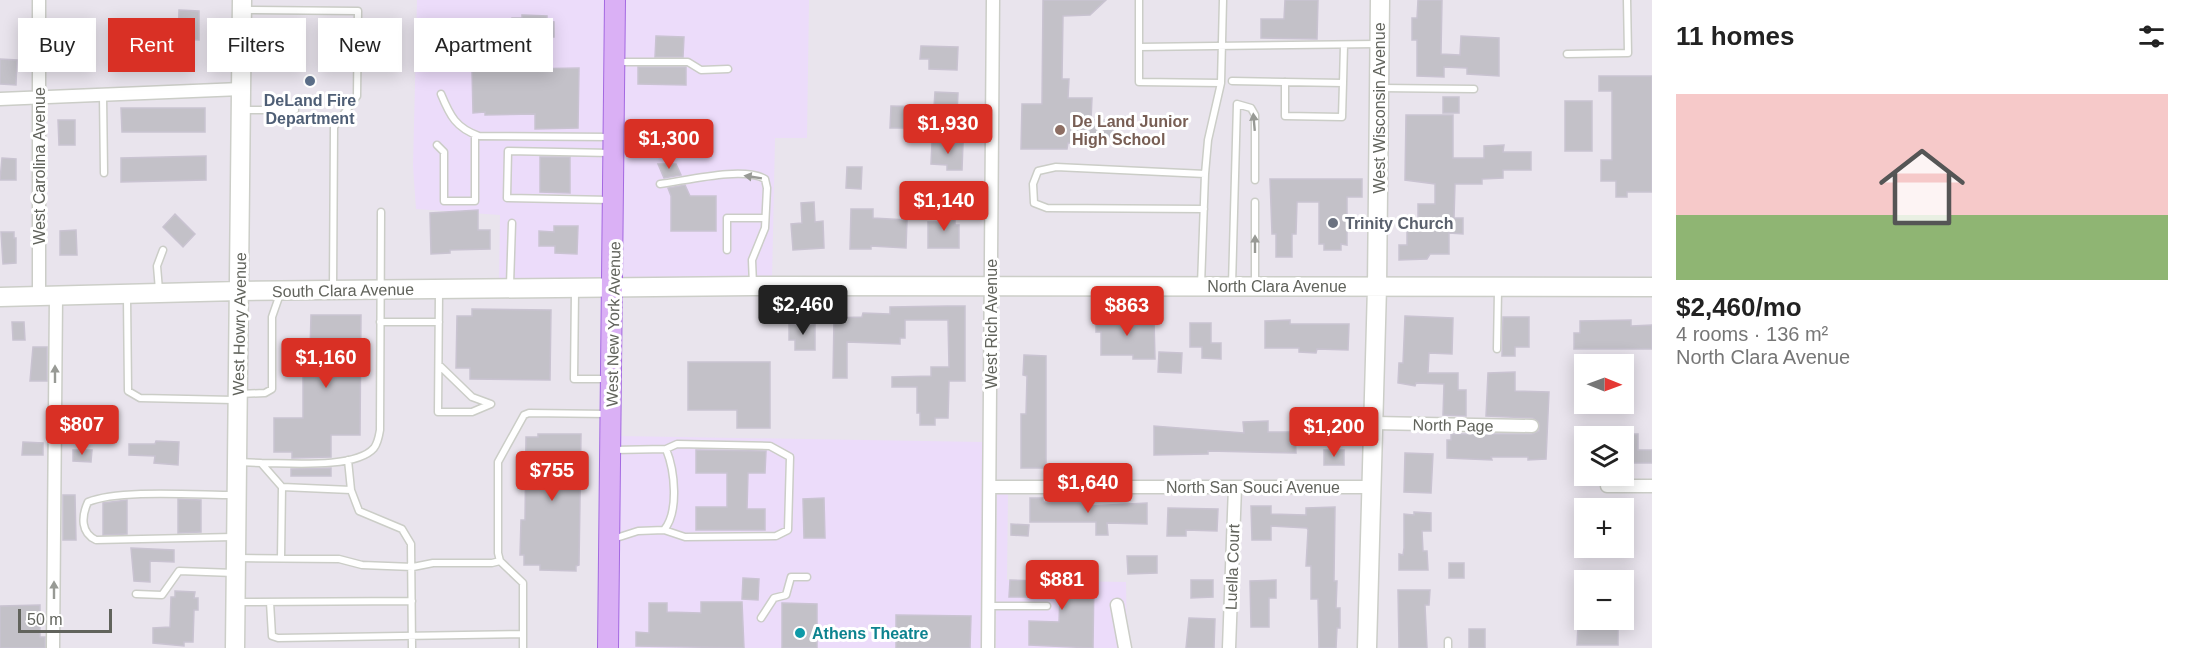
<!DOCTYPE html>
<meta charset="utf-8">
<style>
:root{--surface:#fff;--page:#f6f6f6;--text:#222;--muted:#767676;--accent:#d93025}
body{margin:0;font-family:Arial,sans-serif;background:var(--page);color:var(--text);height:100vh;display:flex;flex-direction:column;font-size:22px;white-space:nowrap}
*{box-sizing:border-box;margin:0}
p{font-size:20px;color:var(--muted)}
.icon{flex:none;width:33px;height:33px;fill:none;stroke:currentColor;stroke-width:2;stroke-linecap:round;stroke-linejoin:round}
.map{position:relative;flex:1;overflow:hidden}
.sheet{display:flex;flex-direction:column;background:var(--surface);width:540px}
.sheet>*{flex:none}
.guide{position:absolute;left:18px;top:18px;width:570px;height:54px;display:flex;gap:12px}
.needle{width:39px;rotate:91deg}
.buttons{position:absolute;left:1574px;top:354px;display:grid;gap:12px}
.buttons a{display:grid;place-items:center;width:60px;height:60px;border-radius:0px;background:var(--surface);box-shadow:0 3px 15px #0003;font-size:30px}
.scale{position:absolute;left:18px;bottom:15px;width:94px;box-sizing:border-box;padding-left:6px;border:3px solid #61635c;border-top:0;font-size:16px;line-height:21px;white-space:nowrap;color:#61635c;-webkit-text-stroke:4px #fff;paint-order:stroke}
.price{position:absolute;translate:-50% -51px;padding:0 14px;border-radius:6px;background:var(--accent);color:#fff;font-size:20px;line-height:39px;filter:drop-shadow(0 2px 3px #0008)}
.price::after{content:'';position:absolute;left:50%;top:36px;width:18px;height:14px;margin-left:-9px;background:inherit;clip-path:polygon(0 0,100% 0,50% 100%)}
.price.active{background:#222;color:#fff}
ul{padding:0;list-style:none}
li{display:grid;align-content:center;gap:12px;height:318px;padding:0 24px}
li span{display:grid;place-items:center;height:186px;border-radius:0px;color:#555}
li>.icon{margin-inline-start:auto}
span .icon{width:108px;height:108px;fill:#fffc;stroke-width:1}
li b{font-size:26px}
h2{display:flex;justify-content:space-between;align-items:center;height:72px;padding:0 24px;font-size:26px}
.tag{padding:0 21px;border-radius:0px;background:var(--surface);box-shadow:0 3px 15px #0003;font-size:21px;line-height:54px}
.tag.active{background:var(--accent);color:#fff}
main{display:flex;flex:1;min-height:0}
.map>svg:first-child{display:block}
.commercial{fill:#ecdcfa}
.building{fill:#c3c1c8;stroke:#c9c3d1;stroke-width:1.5}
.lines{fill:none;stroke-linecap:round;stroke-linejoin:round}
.lane-casing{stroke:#cbcdc7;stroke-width:9}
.street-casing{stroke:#cbcdc7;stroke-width:15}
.secondary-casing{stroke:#cccec8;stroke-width:21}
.primary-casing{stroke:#a469e1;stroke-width:22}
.lane{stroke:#fff;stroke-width:6}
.street{stroke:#fff;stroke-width:12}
.secondary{stroke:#fff;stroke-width:18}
.primary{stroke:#dab0f5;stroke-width:20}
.oneway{fill:#989a95}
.service-dot{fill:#5c6f8a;stroke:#fff;stroke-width:2}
.education-dot{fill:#8d6e63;stroke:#fff;stroke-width:2}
.worship-dot{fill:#6b7280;stroke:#fff;stroke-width:2}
.culture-dot{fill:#0f9aa8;stroke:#fff;stroke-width:2}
.labels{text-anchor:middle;stroke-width:6;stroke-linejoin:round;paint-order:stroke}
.service-label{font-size:16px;font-weight:bold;fill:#4e5e75;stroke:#fff}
.street-label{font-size:16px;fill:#61635c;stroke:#fff}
.education-label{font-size:16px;font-weight:bold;fill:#785e54;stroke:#fff;text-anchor:start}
.worship-label{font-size:16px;font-weight:bold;fill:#5b616d;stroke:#fff;text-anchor:start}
.culture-label{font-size:16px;font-weight:bold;fill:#0d838f;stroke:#fff;text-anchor:start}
</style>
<main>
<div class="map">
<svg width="1652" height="648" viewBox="0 0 1652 648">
<rect width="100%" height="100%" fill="#e9e4ed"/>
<!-- commercial -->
<path class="commercial" d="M417,0H608L606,280L499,281L500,215L416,209L413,166Z
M623,0H809L807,138H775L772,279L621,280Z
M618,436L983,442L981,648H615Z
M997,493H1008L1007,580L1126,582L1127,648H996Z"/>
<!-- building -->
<path class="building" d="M1043,0H1106L1090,15L1063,16L1062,79H1069L1068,98H1092L1091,120H1113V137L1074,136V143H1068L1067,149H1021L1022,104H1042Z
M1285,0H1318L1317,39L1261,38V19H1284Z
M1418,0H1442L1441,54L1460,55L1461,36L1499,38V76L1467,74V68L1444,67V77L1417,76V40H1412V18H1417Z
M179,10L199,11V40L178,39Z
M522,15L547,16V21L554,22V37H546V43L522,44V39H512V18H522Z
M656,36L684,37L683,57H655Z
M921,46L958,47L957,70L929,69V59H920Z
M0,59L17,60L16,85L0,84Z
M638,67H686V85L638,84Z
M579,68L578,128L535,129V114L485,115V112L473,113L472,70Z
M1599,76H1652V192H1627V197H1616V181H1601V160H1612V91H1599Z
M935,92L958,93L957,113L937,112L933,133L920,130V128H890L891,106L934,107Z
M1443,97H1459V113H1443Z
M1565,101H1592V151H1565Z
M121,108H205V132H122Z
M1406,115H1453V158H1484V146L1504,145L1503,152H1531V170H1503V178L1482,179V184H1455L1454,218H1463V234L1449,233V254H1430L1427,259L1399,260V245H1407V230H1418V204H1435V184L1405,180Z
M58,120H75V145H59Z
M932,142L963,143L962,170H947V165L931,164Z
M206,156V180L121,182V158Z
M540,157H570V193L540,192Z
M2,158L16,159V180H0Z
M658,164H676L681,175L664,178Z
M847,167H862L861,189L846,188Z
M1270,179H1362V197H1347V245L1341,244V250H1324V244H1319V202H1297L1296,234H1292V257H1276V234H1272Z
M685,185L690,196H716V231H671V196L668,188Z
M814,202L815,222L823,221L824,248L793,250L791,224L802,223L801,203Z
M851,209H873V218L907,220L906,248L871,246V249H850Z
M478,210V230H490V249L450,250V253L431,254L430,213Z
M940,212H955V225H959V248H928V222H940Z
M175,214L195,234L183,247L163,227Z
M554,226H578L577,254L555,253V246H539V231L554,232Z
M76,230L77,255H60V231Z
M1,232H14V238H16V263L3,264Z
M948,306H965V381H949L948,418H935V425H920V413H917V387H892V377L931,376V367H949L948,320H905V338H900V344L847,342V378H833L834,318L862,317L863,313L890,314V307Z
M472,309L551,310L550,380L470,379V368H456L457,316H472Z
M311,315H361L360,435H331V457L292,458V452H274V418H303V351H310Z
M1405,316L1453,318L1452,354L1429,353L1428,373H1458V390H1466V416L1443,415L1444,384L1416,383L1415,386L1398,383L1399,363H1403Z
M1503,317H1529V347H1515V356H1502Z
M1096,318L1154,319L1155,359H1133V355H1101V332H1096Z
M1290,320V324H1349L1348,350L1317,349L1316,353L1299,352V348H1265V321Z
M1631,320V326L1652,325V349H1574V333H1580V321Z
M12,322H24L25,340H13Z
M1190,323H1211V343H1221V359L1202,358V347H1190Z
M789,324H815V350H795V340H789Z
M33,347H47V381H30Z
M1159,352L1182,353L1181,373L1158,372Z
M1024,355L1046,356V468H1021V414H1026L1027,376L1023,375Z
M688,362H770V428H737V410H688Z
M1515,372V391L1549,392L1546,459L1528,460V457H1491L1492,460L1447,458V440H1451V434H1532L1539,431V423L1533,418L1486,416L1488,373Z
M1268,421V432H1295L1296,453L1208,451V454L1154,455V426L1244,433L1243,422Z
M538,434H581L579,565L576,566V571L540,570V565H524V555H520L521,520H525L526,437H538Z
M1629,434H1638V450H1652V463H1623V441H1629Z
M156,441L179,442L178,465L154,463L155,456L129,455V444H155Z
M23,442L43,443V455H22Z
M73,450H92L91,462L73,461Z
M696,450L766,451L765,473H748L747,509H765V530H696V507H727V473H696Z
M1324,450H1344V465H1324Z
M1405,453L1433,454L1431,493L1404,492Z
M331,468V476H291V469Z
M63,495H75L76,540H63Z
M824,498L825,538H804L803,499Z
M1030,498H1043V502H1088V506L1147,503V524L1107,523L1108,535H1096V522H1030Z
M178,499L201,500V532L178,533Z
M127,500V534L103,535V503Z
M1251,506H1271V514L1306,515V508L1335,507L1334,581H1337L1336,608H1340V628H1337L1336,648H1319L1318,599H1311V566H1306L1308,530L1307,528L1271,526V540H1252Z
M1168,508L1218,509L1217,531L1186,530V536H1167Z
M1414,512L1431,513V531H1422L1423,551H1427L1428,570H1399V554L1403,555L1404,548V514L1414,515Z
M1011,524L1029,525L1028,536L1011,535Z
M131,548L174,550V562L150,561V582L134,581Z
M1127,556H1157V573L1128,574Z
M1449,563H1464V578H1449Z
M1038,577H1094L1093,648L1029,645V621L1059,622L1060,595L1027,594V597H1009L1010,580L1038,581Z
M743,578L759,579L758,600L742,599Z
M1191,580H1213V597L1191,598Z
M1276,580V598H1269V627H1251L1250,581Z
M1398,590H1430L1429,605H1425L1427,648H1399Z
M175,591L195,592L194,598H198V610H194L193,642H184V646L153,643V628L170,627L171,597H175Z
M701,602H742L744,648L636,646V632L649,633V603H667V612L701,613Z
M782,603L817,604V648H782Z
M40,605V637H45V648H0V606Z
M896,615L971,616L970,648H896Z
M1189,618L1215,619L1214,648H1186Z
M1589,622H1608V626L1618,627V645H1577L1578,625H1589Z
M1469,629H1485V648H1469Z"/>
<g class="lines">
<defs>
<path id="lane" d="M1139,0V47L1377,44
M243,10L358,11L357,96L334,127L333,289
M1139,47V82L1221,83
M1567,54L1628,53L1627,0
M617,62H688L701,70L728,69
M1232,81L1343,83L1344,45
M1285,82V116L1342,117L1343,83
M1381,88L1474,89
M441,94C450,116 456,128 479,136L611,137
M103,95L104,173
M244,110H295
M437,145L444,152V201H475V135
M611,153L508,151L507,198L611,200
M1205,174L1208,140L1221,83L1223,0
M660,184C685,181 743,166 765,179L767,188L765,228L752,260L753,285
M727,250V218H765
M510,285L512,223
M1201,285L1205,174L1056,167L1038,171L1033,184L1034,203L1047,208L1204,209
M1232,285L1237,104L1251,108L1255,115V180
M1255,285V202
M159,290L157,266L163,250
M575,291L574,379H608
M127,297L128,391L140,398L234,400
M380,322H439
M1497,349L1498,290
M439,365L472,397L491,404L472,412H438L439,292
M239,394L265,393L272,389V317L280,294
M348,460L351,490L359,511L402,529L411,544L412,648
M238,462L261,463L282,487L281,558
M261,463C288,463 356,469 374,448C378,443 379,436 380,430L381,212
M282,487L351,490
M664,530L685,537L776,536L788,530L790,457L770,446L677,444L666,449
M233,537L96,540C81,533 81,517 88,502C119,489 197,495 234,495
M613,539L638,531L664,530C679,512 675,471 666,449L613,450
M237,558L339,559L362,565L413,567L433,563H492L500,561
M136,594L162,595L179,571L234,573
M236,602L412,601
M270,602L272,636L278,638L523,634
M989,606H1047
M761,618L774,598L786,595L791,577H807
M1448,641V648
M523,648V583L500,561L498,553V462L524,415L529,413L608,414"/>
<path id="street" d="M39,0V297
M0,99L241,89
M1374,423L1532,426
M1607,486H1652
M990,487H1372
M1117,605L1125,648
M53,648L56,296
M988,648L993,0
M1229,648L1235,487"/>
<path id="secondary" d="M0,297L239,291L753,286L1652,287
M235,648L242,0
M1367,648L1377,287L1380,0"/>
<path id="primary" d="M608,648L615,0"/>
</defs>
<!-- lane casing -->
<use href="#lane" class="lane-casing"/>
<!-- street casing -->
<use href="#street" class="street-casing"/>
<!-- secondary casing -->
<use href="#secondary" class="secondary-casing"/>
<!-- primary casing -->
<use href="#primary" class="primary-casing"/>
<!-- lane -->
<use href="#lane" class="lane"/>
<!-- street -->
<use href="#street" class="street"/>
<!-- secondary -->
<use href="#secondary" class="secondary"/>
<!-- primary -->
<use href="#primary" class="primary"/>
</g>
<!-- one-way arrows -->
<defs><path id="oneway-solid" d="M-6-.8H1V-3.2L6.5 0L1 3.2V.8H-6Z" transform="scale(1.5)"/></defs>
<g class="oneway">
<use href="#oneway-solid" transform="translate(1254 122) rotate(-95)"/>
<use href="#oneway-solid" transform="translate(753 177) rotate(-171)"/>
<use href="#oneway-solid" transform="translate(1255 244) rotate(-90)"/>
<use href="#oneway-solid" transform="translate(55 374) rotate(-90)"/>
<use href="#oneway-solid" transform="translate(54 590) rotate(-90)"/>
</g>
<!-- markers -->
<circle class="service-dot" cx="310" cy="81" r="6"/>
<circle class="education-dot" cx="1060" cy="130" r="6"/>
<circle class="worship-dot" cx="1333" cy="223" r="6"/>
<circle class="culture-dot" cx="800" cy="633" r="6"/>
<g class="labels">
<!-- service labels -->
<g class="service-label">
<text x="310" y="106">DeLand Fire<tspan x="310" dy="18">Department</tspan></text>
</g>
<!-- street labels -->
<g class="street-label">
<text transform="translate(1379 108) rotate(-90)" y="6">West Wisconsin Avenue</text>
<text transform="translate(39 166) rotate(-90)" y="6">West Carolina Avenue</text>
<text x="1277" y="292">North Clara Avenue</text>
<text transform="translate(343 290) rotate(-1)" y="6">South Clara Avenue</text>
<text transform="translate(239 324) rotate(-89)" y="6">West Howry Avenue</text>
<text transform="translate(613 324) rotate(-89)" y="6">West New York Avenue</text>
<text transform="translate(991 324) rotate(-90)" y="6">West Rich Avenue</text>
<text transform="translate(1453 425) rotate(1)" y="6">North Page</text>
<text x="1253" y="493">North San Souci Avenue</text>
<text transform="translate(1232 567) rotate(-88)" y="6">Luella Court</text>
</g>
<!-- education labels -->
<g class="education-label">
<text x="1072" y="127">De Land Junior<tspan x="1072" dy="18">High School</tspan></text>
</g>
<!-- worship labels -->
<g class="worship-label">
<text x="1345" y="229">Trinity Church</text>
</g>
<!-- culture labels -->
<g class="culture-label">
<text x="812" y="639">Athens Theatre</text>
</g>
</g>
</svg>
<div class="buttons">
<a><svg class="needle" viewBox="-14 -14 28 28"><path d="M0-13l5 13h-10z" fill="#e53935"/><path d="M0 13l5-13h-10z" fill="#767676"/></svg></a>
<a><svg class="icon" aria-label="layers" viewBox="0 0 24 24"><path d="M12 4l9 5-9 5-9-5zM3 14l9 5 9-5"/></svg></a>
<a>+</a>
<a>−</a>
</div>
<div class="scale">50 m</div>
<b class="price" style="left:948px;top:155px">$1,930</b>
<b class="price" style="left:669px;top:170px">$1,300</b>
<b class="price" style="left:944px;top:232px">$1,140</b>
<b class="price active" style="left:803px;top:336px">$2,460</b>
<b class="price" style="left:1127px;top:337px">$863</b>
<b class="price" style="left:326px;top:389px">$1,160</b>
<b class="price" style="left:82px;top:456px">$807</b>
<b class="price" style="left:1334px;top:458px">$1,200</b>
<b class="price" style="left:552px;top:502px">$755</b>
<b class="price" style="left:1088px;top:514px">$1,640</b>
<b class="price" style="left:1062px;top:611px">$881</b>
<div class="guide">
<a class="tag">Buy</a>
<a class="tag active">Rent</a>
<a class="tag">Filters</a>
<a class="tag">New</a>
<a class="tag">Apartment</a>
</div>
</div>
<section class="sheet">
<h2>11 homes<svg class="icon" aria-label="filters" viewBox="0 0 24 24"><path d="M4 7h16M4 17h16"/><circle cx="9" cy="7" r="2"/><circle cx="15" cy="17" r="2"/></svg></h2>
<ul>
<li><span style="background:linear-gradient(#f6c9c9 65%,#8fb573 0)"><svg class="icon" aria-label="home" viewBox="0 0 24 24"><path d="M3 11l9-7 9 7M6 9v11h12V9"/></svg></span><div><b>$2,460/mo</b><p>4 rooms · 136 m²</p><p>North Clara Avenue</p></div></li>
</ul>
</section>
</main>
